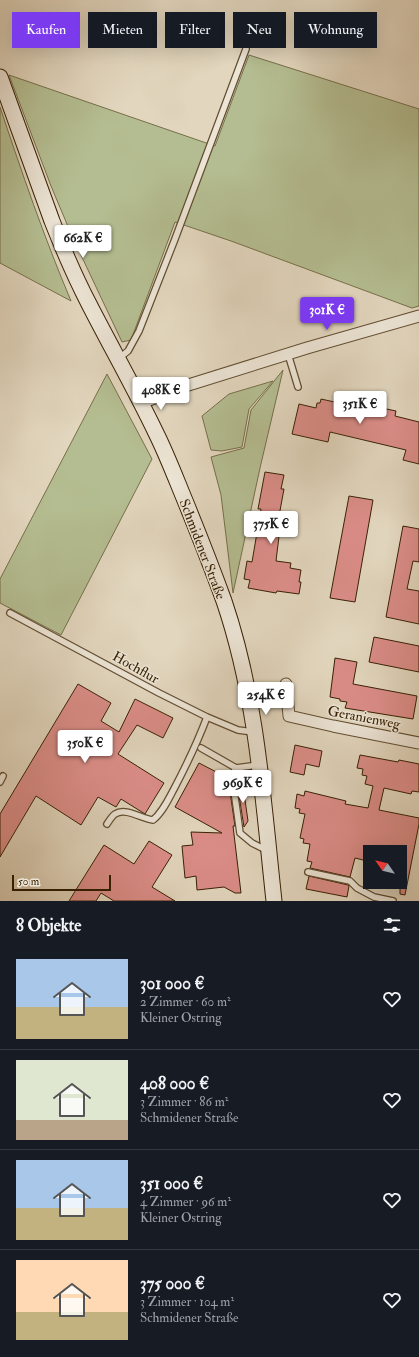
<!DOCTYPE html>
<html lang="de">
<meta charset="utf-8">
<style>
:root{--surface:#171b24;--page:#242831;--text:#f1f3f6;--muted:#9ea1a6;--line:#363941;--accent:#7c3aed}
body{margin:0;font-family:"IM FELL Double Pica",serif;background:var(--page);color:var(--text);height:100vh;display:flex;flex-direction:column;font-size:15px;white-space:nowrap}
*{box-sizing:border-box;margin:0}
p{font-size:13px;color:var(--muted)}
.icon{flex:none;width:22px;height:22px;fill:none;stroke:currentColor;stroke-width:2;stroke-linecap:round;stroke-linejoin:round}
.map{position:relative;height:901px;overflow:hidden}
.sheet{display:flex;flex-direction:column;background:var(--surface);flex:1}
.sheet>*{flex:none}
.guide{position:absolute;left:12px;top:12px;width:395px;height:36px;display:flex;gap:8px}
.needle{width:26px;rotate:304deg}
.buttons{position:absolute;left:363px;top:845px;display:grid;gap:8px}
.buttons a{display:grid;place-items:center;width:44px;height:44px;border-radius:0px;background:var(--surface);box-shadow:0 4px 16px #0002;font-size:20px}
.scale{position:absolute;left:12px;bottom:10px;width:99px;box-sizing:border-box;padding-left:4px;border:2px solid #382103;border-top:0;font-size:11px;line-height:14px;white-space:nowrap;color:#382103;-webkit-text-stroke:3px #ece4d5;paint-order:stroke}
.price{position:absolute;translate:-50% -34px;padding:0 9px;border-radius:4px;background:#fff;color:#222;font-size:13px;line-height:26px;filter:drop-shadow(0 1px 2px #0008)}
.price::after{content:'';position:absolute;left:50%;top:24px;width:12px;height:9px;margin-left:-6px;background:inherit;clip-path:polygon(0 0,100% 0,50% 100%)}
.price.current{background:var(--accent);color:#fff}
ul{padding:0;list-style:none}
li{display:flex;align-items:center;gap:12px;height:100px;padding:0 16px}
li+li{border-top:1px solid var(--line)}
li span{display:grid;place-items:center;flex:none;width:112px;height:80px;border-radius:0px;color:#555}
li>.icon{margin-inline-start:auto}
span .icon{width:48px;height:48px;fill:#fffc;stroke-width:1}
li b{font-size:17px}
h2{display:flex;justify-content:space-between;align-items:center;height:48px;padding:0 16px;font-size:17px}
.pill{padding:0 14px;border-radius:0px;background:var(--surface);box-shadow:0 4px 16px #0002;font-size:14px;line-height:36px}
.pill.current{background:var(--accent);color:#fff}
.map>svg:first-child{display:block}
.green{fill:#b4bd91;stroke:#766f4a}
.building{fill:#db8d88;stroke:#382103}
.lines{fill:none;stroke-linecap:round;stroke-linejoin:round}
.lane-casing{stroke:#624e32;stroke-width:8}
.street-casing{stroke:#624e32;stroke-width:13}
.secondary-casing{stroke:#382103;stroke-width:17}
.lane{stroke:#ece4d5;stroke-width:5.5}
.street{stroke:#ece4d5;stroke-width:11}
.secondary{stroke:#ece4d5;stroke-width:15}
.labels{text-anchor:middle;stroke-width:3;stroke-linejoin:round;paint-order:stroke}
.street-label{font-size:14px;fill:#382103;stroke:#ece4d5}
</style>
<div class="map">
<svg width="419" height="901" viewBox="0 0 419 901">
<rect width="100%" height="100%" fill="#e2d6be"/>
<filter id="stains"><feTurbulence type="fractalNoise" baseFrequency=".005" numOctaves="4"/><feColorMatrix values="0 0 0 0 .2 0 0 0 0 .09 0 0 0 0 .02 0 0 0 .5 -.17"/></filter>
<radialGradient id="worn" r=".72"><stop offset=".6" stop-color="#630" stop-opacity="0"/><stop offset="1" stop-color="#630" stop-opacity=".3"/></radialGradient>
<!-- green -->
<path class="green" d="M249,55L419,109V306L412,308L231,241L175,222L131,340L122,342L72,236L51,186L9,75L215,146Z
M0,107C22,173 44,237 71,301L0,263Z
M283,370L260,468L233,593L221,495L211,457L244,448L251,410Z
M107,374L152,459L61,635L0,603V579Z
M273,381L249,409L242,447L222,451L211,450L202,416L229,394Z"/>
<!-- building -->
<path class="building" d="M367,397L384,401L382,408L396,411L395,416L419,422V464L403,460L406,450L330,432L328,442L292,434L299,404L316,408L317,403H320L321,399L348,405L350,398L366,402Z
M265,472L284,475L281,489H284L277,527L280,528L276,561L291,563L290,568L301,570L299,582H301L299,594L277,591L276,593L248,588L250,580L244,579L247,561L252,562L261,509H258Z
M349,496L373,500L355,602L330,598Z
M403,526L419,529V562L413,561L407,589L419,591V624L386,617Z
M374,637L419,646V672L369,662Z
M335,658L357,662L353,684L417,696L413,719L345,708L347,702L340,701V699L330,697Z
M78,684L111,703L101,721L119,732L135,699L173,718L163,738L137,725L118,754L164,783L145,814L121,799L116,807L98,797L81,825L36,796L0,857V814Z
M295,745L322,751L319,767L306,764L304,775L290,772Z
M360,755L398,762L399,760L419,764V792L412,791L411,794L384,788L379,810L419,818V824L405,895L400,894V852H388L370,848L367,861L355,858L350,877L310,868L312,862L307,861L310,844L303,843L304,839L300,838L305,814L299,813L300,809L295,808L297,794L304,796L305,791L346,801L345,804L368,808L373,786L365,784L367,776L362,775L363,769L357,768Z
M199,763L228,778L235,826H233L241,893H235L224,887L197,890L196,876L185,878L182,846L193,845L191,832L222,833L175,807Z
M237,783L243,786L248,821L244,827Z
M149,841L172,855L152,887L175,901H114L101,893L96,901H69L104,845L134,864Z
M309,876L348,885L349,886L347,897L306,889Z"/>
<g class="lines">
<defs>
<path id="lane" d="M288,354L298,387
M118,359L128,351L139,331L175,239L246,49
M10,613L159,693L207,717L238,730L253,732
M201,748L236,768L258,765
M236,768L232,776L240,833L252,843L268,851
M0,782L3,776
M107,824C109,821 112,816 115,814C126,807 142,819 153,820C163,812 169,798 175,787C187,764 198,741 207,717
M308,872L350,881L357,888L374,897L393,901"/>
<path id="street" d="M142,403L182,387L307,348L419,316
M286,684L289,716L333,726L419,743"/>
<path id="secondary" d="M0,77L52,221C63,249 75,277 89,304C111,347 135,389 156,433C167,455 176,479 186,503C199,535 212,568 224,601C257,698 263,800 274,901"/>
</defs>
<!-- lane casing -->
<use href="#lane" class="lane-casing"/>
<!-- street casing -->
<use href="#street" class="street-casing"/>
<!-- secondary casing -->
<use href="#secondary" class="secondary-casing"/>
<!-- lane -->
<use href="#lane" class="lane"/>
<!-- street -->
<use href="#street" class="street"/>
<!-- secondary -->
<use href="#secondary" class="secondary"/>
</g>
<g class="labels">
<!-- street labels -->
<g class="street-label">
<text transform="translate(203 549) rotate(69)" y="5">Schmidener Straße</text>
<text transform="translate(136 667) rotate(29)" y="5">Hochflur</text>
<text transform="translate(364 717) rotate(11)" y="5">Geranienweg</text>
</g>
</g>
<rect width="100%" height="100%" filter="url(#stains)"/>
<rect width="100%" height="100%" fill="url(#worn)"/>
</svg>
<div class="buttons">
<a><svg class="needle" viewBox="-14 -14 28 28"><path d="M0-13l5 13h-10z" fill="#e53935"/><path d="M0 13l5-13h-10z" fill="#9ea1a6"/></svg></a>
</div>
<div class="scale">50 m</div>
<b class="price" style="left:83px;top:259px">662K €</b>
<b class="price current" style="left:327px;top:331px">301K €</b>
<b class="price" style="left:161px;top:411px">408K €</b>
<b class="price" style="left:360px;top:425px">351K €</b>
<b class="price" style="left:271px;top:545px">375K €</b>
<b class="price" style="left:266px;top:716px">254K €</b>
<b class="price" style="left:85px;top:764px">350K €</b>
<b class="price" style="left:243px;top:804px">969K €</b>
<div class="guide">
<a class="pill current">Kaufen</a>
<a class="pill">Mieten</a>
<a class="pill">Filter</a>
<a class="pill">Neu</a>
<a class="pill">Wohnung</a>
</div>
</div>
<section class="sheet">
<h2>8 Objekte<svg class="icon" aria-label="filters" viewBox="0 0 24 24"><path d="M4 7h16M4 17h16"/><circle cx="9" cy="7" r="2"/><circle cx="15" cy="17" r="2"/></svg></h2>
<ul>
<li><span style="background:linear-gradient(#a9c7e8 60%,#c2b280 0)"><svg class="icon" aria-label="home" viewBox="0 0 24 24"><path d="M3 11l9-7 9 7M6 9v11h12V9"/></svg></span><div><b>301 000 €</b><p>2 Zimmer · 60 m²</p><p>Kleiner Ostring</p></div><svg class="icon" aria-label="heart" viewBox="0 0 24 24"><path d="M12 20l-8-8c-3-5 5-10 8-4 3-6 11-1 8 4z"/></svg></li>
<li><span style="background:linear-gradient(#dfe7d0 75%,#b9a48a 0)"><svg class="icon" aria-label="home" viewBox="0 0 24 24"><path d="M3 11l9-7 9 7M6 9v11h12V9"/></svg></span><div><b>408 000 €</b><p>3 Zimmer · 86 m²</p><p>Schmidener Straße</p></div><svg class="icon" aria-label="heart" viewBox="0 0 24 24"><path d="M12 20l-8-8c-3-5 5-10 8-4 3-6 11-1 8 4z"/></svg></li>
<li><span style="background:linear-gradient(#a9c7e8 60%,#c2b280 0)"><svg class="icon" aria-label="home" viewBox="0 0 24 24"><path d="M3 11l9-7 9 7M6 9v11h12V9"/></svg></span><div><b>351 000 €</b><p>4 Zimmer · 96 m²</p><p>Kleiner Ostring</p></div><svg class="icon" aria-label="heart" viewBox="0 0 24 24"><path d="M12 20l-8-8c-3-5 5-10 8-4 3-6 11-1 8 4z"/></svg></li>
<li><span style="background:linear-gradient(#ffd9b3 65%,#c2b280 0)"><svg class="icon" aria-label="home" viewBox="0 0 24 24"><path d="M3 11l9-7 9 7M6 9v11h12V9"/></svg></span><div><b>375 000 €</b><p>3 Zimmer · 104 m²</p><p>Schmidener Straße</p></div><svg class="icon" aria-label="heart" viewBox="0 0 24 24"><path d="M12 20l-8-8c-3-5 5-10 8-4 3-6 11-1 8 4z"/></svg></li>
</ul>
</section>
